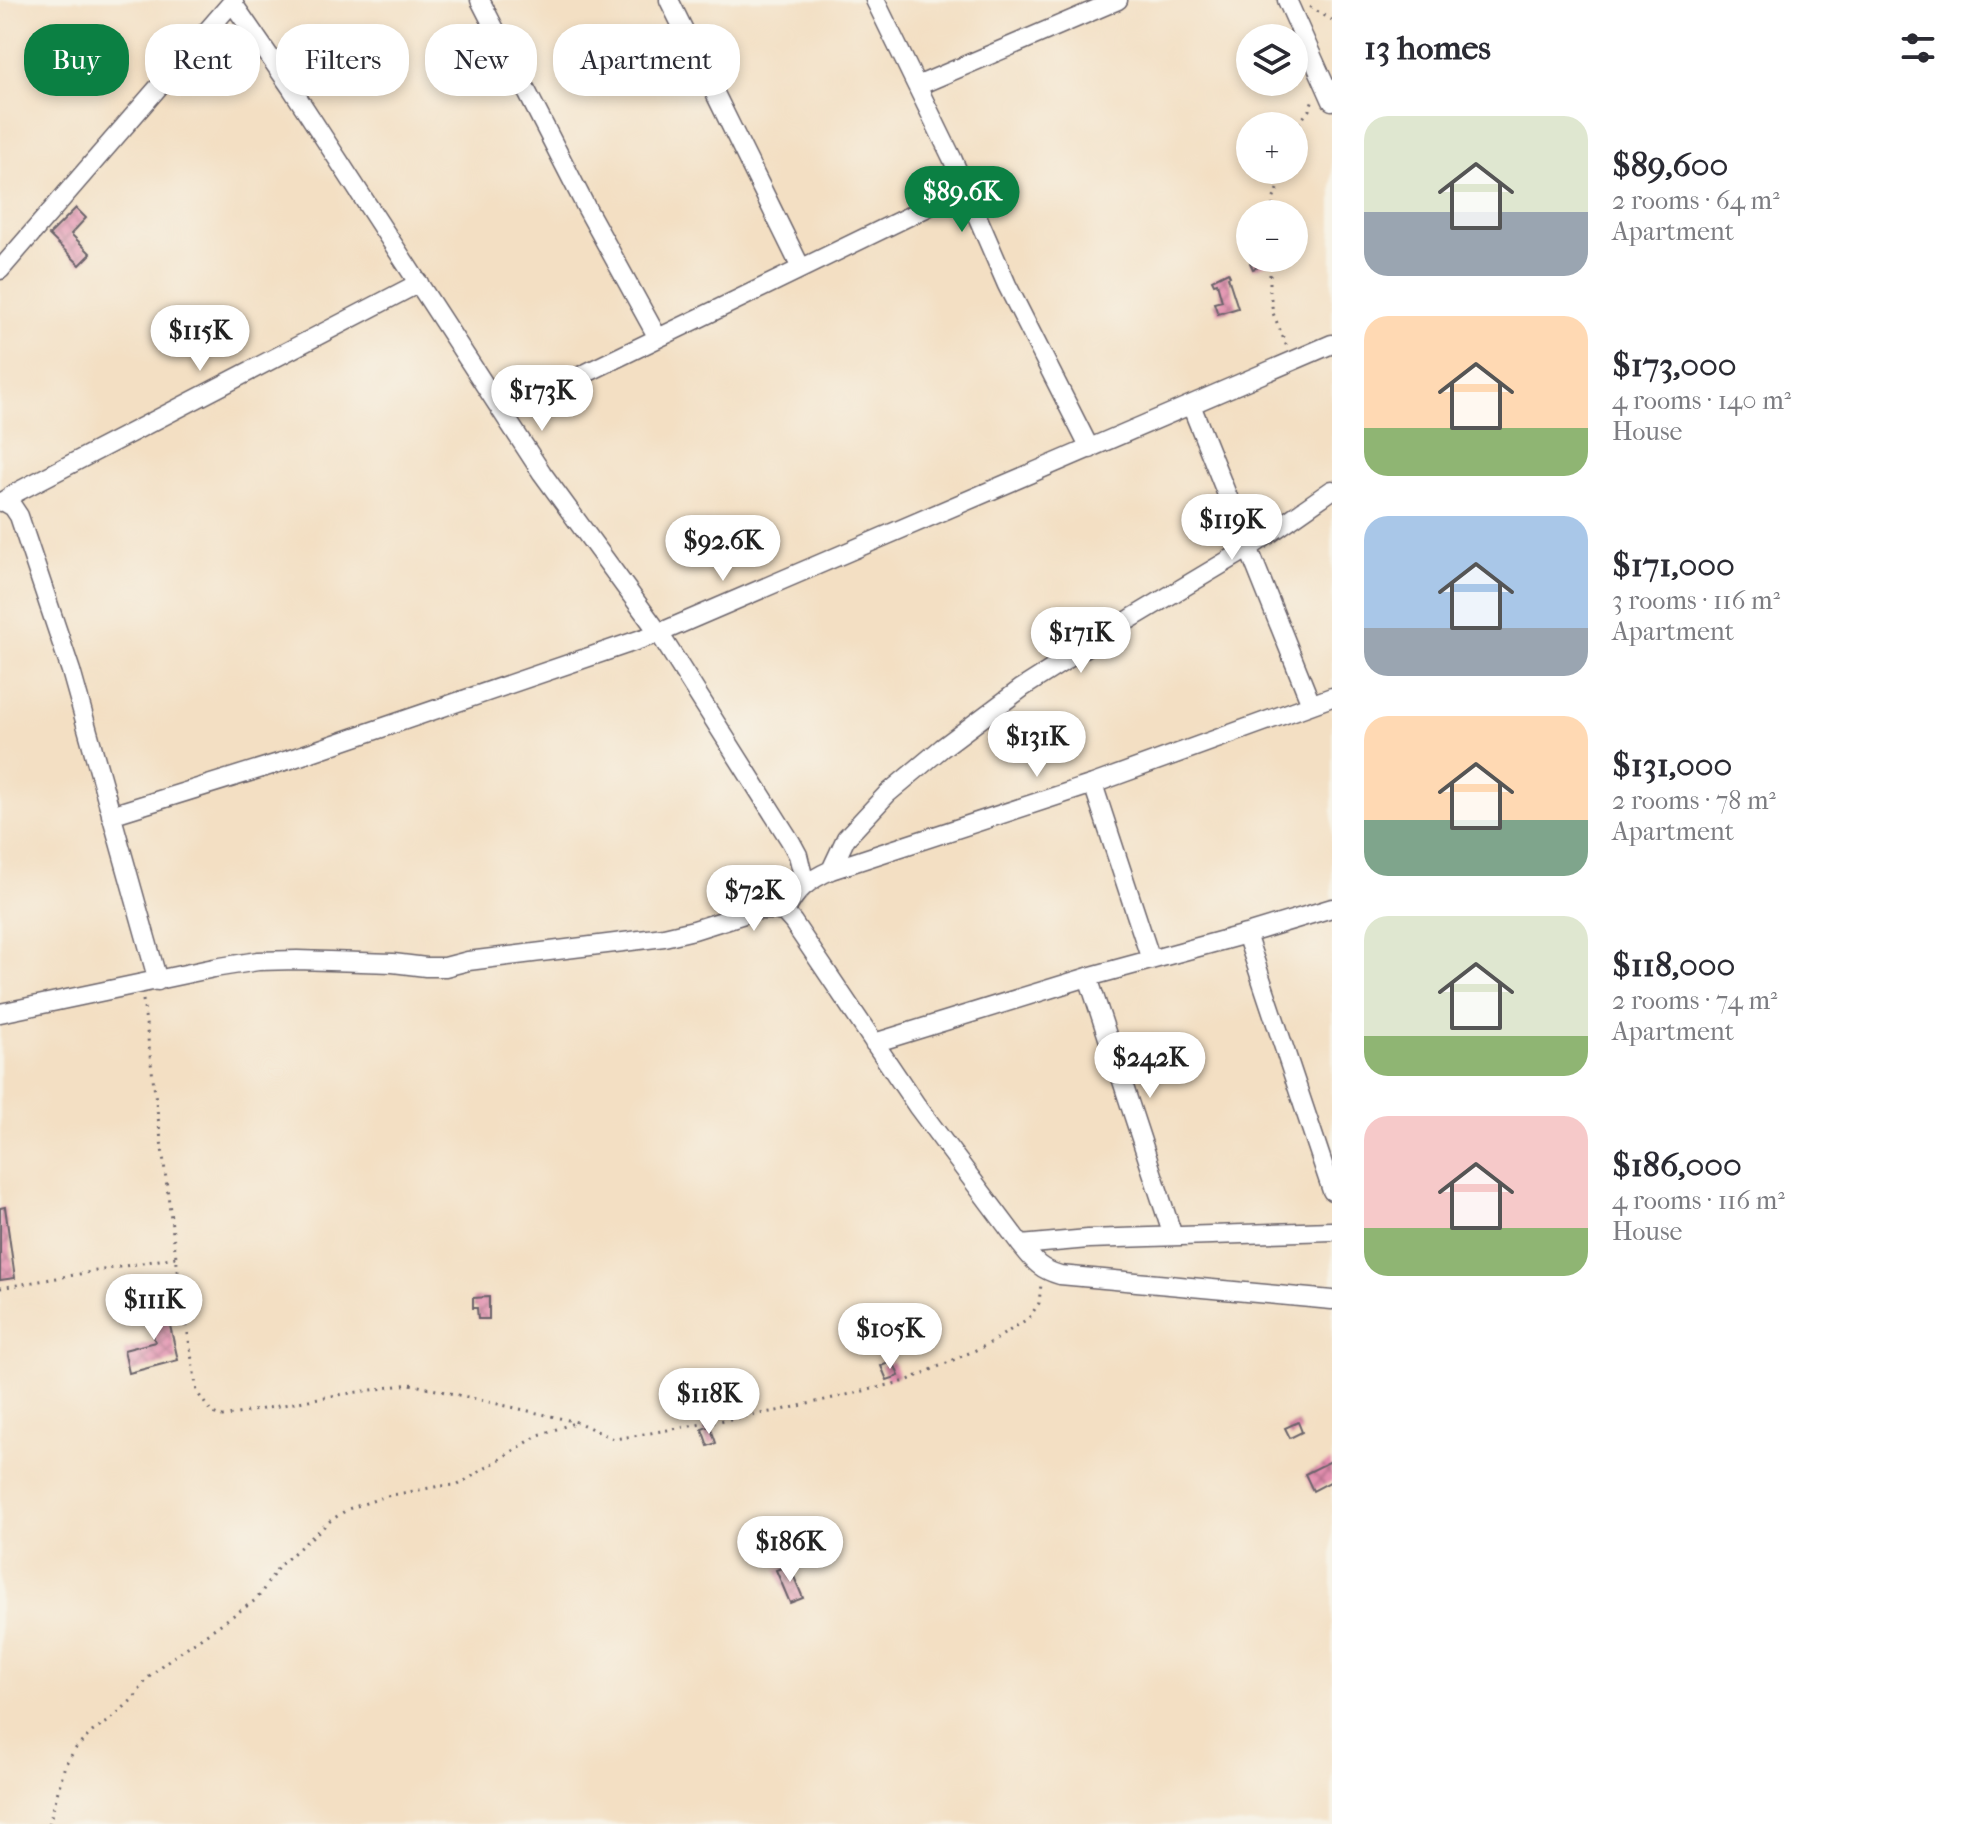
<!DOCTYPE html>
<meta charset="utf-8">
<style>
:root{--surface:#fff;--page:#f2f2f3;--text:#2b2b33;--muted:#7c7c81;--accent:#0b8043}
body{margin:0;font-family:"IM FELL French Canon",serif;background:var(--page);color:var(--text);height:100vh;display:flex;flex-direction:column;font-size:30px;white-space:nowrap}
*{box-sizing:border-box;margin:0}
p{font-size:26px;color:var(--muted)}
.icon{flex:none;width:44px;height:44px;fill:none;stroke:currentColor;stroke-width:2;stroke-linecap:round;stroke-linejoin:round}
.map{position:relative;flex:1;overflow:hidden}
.panel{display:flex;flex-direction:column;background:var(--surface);width:640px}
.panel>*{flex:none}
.guide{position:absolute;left:24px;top:24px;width:760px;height:72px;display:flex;gap:16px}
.controls{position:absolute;left:1236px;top:24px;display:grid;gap:16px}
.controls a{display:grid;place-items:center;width:72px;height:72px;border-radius:50%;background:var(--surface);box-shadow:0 4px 12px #0003;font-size:40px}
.price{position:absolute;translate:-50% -68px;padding:0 18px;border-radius:28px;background:#fff;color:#222;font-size:26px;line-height:52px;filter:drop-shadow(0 2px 4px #0008)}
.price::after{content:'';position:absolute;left:50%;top:48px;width:24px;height:18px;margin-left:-12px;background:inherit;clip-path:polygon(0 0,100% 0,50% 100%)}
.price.on{background:var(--accent);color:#fff}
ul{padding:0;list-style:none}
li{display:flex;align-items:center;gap:24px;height:200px;padding:0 32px}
li span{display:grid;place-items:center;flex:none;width:224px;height:160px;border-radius:24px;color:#555}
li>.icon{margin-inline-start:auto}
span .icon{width:96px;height:96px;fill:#fffc;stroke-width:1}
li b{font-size:34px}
h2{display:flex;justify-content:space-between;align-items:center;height:96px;padding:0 32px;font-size:34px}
.chip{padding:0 28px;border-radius:32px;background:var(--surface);box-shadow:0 4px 12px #0003;font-size:28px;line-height:72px}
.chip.on{background:var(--accent);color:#fff}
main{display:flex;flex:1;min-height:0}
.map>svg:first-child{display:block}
.building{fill:url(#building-cross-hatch)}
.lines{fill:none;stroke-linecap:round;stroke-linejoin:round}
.minor-casing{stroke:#6b646b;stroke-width:21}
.path{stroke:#6b646b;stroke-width:3;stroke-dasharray:2 6;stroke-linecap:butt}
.minor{stroke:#fff;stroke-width:18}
</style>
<main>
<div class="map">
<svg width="1332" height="1824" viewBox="0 0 1332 1824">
<defs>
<pattern id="building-cross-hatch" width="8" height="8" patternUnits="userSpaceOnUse" patternTransform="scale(2)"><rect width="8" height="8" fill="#e28eae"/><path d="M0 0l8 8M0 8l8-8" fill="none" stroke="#b7748f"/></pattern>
</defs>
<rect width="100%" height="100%" fill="#f7f3e8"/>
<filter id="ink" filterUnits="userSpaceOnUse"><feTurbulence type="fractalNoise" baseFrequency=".0125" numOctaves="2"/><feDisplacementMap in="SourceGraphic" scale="16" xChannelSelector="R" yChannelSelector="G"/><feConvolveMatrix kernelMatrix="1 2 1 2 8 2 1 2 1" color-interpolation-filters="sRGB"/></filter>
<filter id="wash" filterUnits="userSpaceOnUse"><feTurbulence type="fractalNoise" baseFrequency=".006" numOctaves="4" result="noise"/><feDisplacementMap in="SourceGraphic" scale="32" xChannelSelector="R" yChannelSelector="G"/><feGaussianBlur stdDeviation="1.8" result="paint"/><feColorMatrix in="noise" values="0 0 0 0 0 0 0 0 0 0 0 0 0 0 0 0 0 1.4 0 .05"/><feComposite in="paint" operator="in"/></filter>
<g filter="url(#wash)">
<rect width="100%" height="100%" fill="#f3dfc3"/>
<g id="blocks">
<!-- building -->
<path class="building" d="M76,208L86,218L71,234L91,254L80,265L49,235Z
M1263,258H1267L1269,263L1253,269L1250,263Z
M1228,272L1230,276L1228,277L1238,308L1218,314L1214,303L1222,301L1217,283L1214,284L1212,280Z
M707,522L712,528L699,540L694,534Z
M5,1207L15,1278L0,1280V1208Z
M489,1297V1319H478L477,1308H473V1298Z
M164,1300L178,1360L129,1373L124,1350L155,1342L145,1305Z
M893,1361L899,1376L887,1380L881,1366Z
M1298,1422L1302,1432L1290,1438L1285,1428Z
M710,1426L716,1443L708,1446L702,1429Z
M1331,1461L1332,1481L1313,1491L1305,1474Z
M789,1565L803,1598L790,1603L776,1570Z"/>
</g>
</g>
<g filter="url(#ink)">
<use href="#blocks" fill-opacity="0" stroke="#6b646b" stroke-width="2"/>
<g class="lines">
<defs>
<path id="minor" d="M480,0L587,209L658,338
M669,0L801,268
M875,0L952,158L1007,285L1090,449
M1287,0L1332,101
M232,2L292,89L542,473L659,633L791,842L798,855L805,884
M917,86L1118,0
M0,270L234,0
M1191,405L1311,704
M504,413L965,189
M3,501L17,492L419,283
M0,502L3,501L13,507L19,516L71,671L158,981
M1093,784L1151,960
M111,815L288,760L659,633L1332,344
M831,870L846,838L887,794L942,748L1022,688L1132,618L1249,548L1332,490
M785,913C795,890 809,880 831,870L1093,784L1332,697
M1246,934L1332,1191
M1088,977L1173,1236
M0,1013L214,968L258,961L297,960L393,963L426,967H445L468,961L664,937L694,930L757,910H775L785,913L793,922L917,1106L1021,1245C1034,1261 1039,1269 1060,1275L1332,1300
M874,1043L1088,977L1246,934L1332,908
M1021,1245L1088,1239L1332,1231"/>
</defs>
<!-- minor casing -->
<use href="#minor" class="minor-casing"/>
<!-- path -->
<path class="path" d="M1310,7L1332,20
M1294,130L1309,110L1313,99
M1272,214L1273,200L1281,183L1283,170
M1270,258V292L1273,313L1287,347
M143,1000L176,1257L197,1392L211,1412L222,1417L319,1398L410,1384L577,1422L614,1439L633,1436L782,1410L906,1381L987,1345L1029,1318L1039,1303L1041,1284
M0,1288L176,1257
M49,1824L65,1765L76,1748L92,1732L109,1721L134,1698L147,1679L163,1664L257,1599L279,1566L330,1521L348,1509L387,1496L440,1486L458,1485L539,1435L577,1422"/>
<!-- minor -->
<use href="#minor" class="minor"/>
</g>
</g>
</svg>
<div class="controls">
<a><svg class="icon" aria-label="layers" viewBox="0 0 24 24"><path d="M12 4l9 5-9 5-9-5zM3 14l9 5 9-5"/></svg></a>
<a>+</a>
<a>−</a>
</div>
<b class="price on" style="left:962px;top:234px">$89.6K</b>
<b class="price" style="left:200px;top:373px">$115K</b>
<b class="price" style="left:542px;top:433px">$173K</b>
<b class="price" style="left:1232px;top:562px">$119K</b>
<b class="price" style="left:723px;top:583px">$92.6K</b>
<b class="price" style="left:1081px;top:675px">$171K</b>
<b class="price" style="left:1037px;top:779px">$131K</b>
<b class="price" style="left:754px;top:933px">$72K</b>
<b class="price" style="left:1150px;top:1100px">$242K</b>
<b class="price" style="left:154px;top:1342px">$111K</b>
<b class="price" style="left:890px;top:1371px">$105K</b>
<b class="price" style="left:709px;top:1436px">$118K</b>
<b class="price" style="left:790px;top:1584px">$186K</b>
<div class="guide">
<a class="chip on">Buy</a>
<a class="chip">Rent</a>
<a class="chip">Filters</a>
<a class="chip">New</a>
<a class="chip">Apartment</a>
</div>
</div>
<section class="panel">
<h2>13 homes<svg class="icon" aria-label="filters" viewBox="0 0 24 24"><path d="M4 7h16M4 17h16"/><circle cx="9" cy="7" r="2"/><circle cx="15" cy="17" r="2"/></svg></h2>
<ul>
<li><span style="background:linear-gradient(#dfe7d0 60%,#9aa5b1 0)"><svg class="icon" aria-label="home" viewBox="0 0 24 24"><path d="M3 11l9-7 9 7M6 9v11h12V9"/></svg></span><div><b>$89,600</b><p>2 rooms · 64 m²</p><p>Apartment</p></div></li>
<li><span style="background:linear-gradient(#ffd9b3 70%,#8fb573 0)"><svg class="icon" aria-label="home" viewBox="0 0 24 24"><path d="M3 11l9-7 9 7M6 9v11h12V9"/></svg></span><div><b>$173,000</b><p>4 rooms · 140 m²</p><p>House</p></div></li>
<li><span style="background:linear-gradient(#a9c7e8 70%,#9aa5b1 0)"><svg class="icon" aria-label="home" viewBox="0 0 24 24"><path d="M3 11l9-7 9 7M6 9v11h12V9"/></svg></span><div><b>$171,000</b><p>3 rooms · 116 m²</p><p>Apartment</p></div></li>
<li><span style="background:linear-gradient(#ffd9b3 65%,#7fa58c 0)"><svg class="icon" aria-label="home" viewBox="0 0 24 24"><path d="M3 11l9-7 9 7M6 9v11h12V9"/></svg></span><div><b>$131,000</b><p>2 rooms · 78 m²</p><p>Apartment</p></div></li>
<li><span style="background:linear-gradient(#dfe7d0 75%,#8fb573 0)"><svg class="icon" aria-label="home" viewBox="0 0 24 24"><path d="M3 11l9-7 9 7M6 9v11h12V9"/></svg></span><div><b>$118,000</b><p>2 rooms · 74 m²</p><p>Apartment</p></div></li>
<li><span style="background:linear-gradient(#f6c9c9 70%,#8fb573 0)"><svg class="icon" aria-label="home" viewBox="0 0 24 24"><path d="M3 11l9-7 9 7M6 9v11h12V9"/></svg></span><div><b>$186,000</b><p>4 rooms · 116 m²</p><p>House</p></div></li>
</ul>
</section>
</main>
